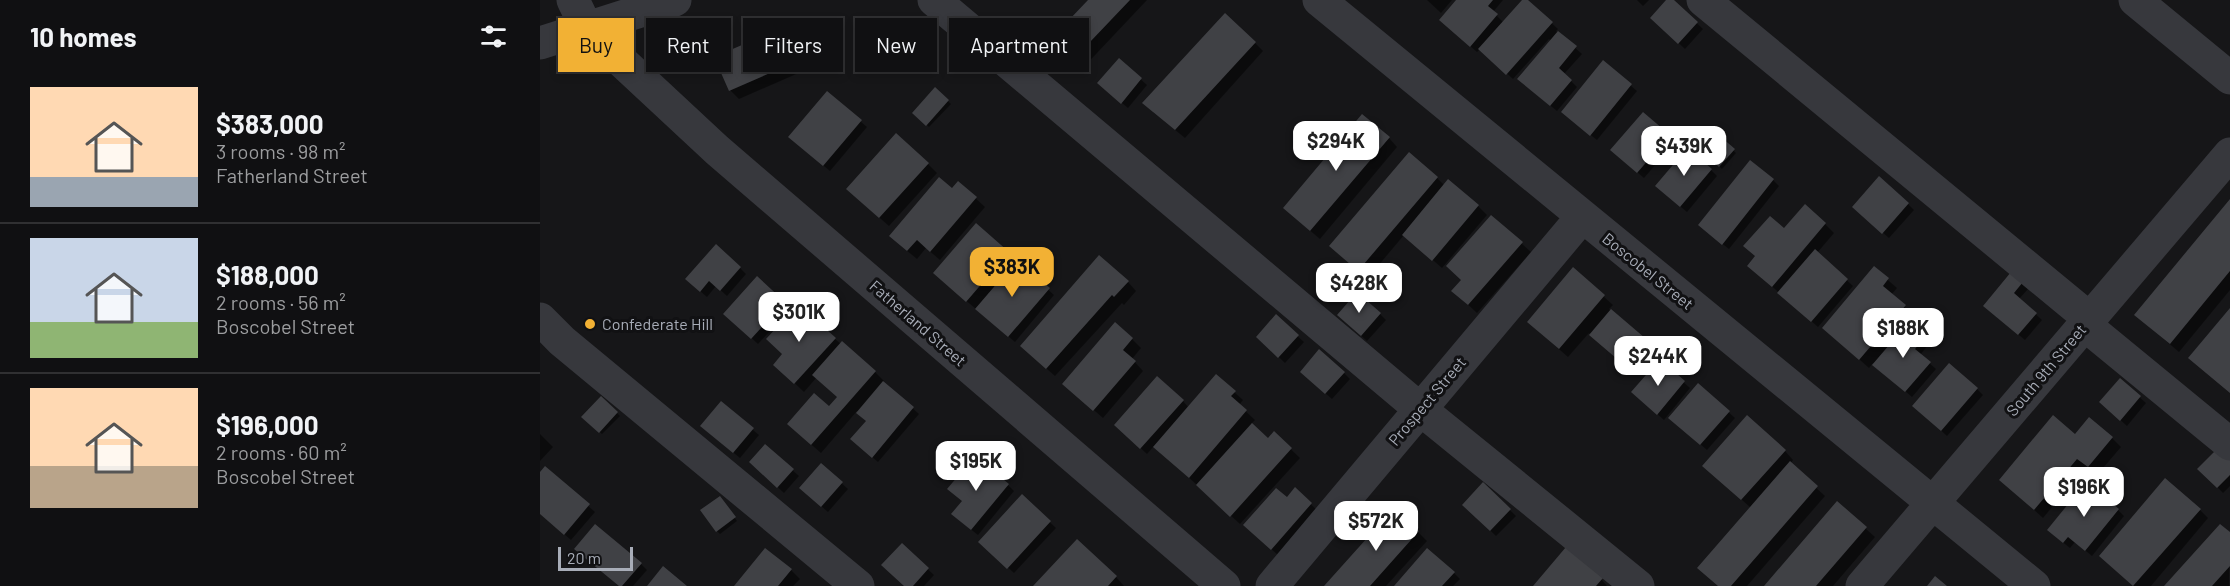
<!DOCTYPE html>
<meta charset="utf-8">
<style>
:root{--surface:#101012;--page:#19191b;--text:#f1f3f6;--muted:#9c9d9f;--line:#303032;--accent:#f2b134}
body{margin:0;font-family:Barlow,sans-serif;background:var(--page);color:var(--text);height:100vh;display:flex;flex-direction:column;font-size:22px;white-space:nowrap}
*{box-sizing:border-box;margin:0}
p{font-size:20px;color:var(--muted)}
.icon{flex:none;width:33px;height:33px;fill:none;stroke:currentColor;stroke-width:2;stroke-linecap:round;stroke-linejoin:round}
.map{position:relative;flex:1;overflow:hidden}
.side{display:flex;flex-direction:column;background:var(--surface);width:540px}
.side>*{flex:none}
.guide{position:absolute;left:18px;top:18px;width:570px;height:54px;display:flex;gap:12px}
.scale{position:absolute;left:18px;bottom:15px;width:75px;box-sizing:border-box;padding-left:6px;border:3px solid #a8adb8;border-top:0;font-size:16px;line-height:21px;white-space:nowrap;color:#a8adb8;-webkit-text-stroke:4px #111113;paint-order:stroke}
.price{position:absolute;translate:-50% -51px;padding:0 14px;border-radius:12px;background:#fff;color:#222;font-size:20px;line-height:39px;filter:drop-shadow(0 2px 3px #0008)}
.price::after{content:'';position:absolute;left:50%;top:36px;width:18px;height:14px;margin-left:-9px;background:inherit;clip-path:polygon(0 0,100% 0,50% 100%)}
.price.current{background:var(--accent);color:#111}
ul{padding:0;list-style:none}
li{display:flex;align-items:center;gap:18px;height:150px;padding:0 30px}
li+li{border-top:2px solid var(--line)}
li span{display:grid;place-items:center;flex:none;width:168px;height:120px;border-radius:0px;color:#555}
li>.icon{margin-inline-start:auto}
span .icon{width:72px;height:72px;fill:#fffc;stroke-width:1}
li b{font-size:26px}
h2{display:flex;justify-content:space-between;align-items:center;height:72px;padding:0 30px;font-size:26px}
.chip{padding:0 21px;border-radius:0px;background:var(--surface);box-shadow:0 3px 9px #0003,0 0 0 2px var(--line);font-size:21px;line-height:54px}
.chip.current{background:var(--accent);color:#111}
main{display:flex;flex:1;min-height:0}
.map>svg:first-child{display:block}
.shadow{fill:#0007}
.building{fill:#404145}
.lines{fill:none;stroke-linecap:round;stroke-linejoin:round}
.minor{stroke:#37383d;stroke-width:33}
.poi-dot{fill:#f2b134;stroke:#111113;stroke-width:2}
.labels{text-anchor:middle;stroke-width:6;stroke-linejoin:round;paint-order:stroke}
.street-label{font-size:16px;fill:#a8adb8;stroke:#111113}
.poi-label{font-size:16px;fill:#a8adb8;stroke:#111113;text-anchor:start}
</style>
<main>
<section class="side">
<h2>10 homes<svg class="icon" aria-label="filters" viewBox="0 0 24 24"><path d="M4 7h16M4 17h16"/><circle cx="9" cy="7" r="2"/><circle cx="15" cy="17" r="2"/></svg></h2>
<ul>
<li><span style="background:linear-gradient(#ffd9b3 75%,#9aa5b1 0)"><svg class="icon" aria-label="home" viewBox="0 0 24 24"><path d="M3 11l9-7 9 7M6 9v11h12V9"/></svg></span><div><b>$383,000</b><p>3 rooms · 98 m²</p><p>Fatherland Street</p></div></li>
<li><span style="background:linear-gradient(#c9d6e8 70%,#8fb573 0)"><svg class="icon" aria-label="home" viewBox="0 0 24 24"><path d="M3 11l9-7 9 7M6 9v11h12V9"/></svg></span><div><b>$188,000</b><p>2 rooms · 56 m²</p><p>Boscobel Street</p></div></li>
<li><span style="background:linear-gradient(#ffd9b3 65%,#b9a48a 0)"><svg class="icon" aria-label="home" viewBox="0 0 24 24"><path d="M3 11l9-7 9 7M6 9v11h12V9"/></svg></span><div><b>$196,000</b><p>2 rooms · 60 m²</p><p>Boscobel Street</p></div></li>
</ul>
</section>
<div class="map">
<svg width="1690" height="586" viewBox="0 0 1690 586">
<rect width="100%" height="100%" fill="#161618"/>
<!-- shadow -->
<path class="shadow" d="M550,0H607L540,71L510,42Z
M887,0H912L901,13Z
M918,0H963L953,12L964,23L986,0L1018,29L1016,31L1042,54L1024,74L1037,87L1017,111L985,85L1011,41L1009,39L973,79L940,49L937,52L907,26Z
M1097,0H1109L1103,6Z
M1128,0H1132L1163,29L1145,49L1112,18Z
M248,27L256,36L270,68L199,99L190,90Z
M715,43L723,51L645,138L613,112Z
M579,60L607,85L588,108L565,89Z
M1063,62L1097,91L1057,140L1029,118Z
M395,89L411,104L389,127L374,113Z
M287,93L327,127L290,171L256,143Z
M1129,136L1135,142L1104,178L1078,156Z
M849,138L857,147L780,239L754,217Z
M1181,139L1196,153L1182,169L1168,155Z
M1149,148L1177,176L1147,212L1123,192Z
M388,164L397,173L349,226L317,198Z
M897,178L905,186L938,206L947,215L902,268L864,235L827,279L800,255Z
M1233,180L1239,186L1189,249L1166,231Z
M419,183L445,207L400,260L386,248L377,259L360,245Z
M1690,202V290L1639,352L1605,323Z
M1368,204L1374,210L1349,238L1320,213Z
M952,217L991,252L937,313L922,299V280Z
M1285,224L1294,233L1277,253L1313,286L1278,327L1218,274L1216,257L1244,230Z
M437,225L514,295L475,342L404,282Z
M200,268L206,274L187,296L176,286L167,297L153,285Z
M1334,268L1357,288L1351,295L1373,315L1366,324L1389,344L1380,355L1396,369L1372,397L1333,363L1329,368L1284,328Z
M1033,269L1073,305L1069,309L1110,345L1090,369L1049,333L1028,357L997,330Z
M217,278L250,309L218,344L191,319Z
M588,282L596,291L584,305L582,303L515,376L491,355Z
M1482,283L1488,289L1479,299L1502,320L1485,340L1451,312Z
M840,314L846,320L827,341L805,321Z
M736,317L764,342L745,363L718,337Z
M295,339L335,372L344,381L343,382L379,414L338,462L318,445L328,421L317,411L281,453L258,433L289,408L299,397L277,377L264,392L244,373Z
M592,339L601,348L592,359L603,371L563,418L533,392Z
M1120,362L1150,388L1124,420L1099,398Z
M804,373L810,379L792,399L768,378Z
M1580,380L1606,403L1587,426L1567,408Z
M1158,385L1195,418L1167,450L1136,423Z
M1437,389L1443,395L1407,436L1380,411Z
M694,392L703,400L699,405L715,420L711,424L728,440L734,433L760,458L700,524L614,446L607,454L582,431L643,401L649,408Z
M61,398L80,416L62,434L43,417Z
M181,403L219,435L200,458L168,432Z
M0,434L13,447L0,461Z
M1535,436L1572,438L1581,447L1557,475L1546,466L1503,518L1461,480Z
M225,446L259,476L244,493L217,468Z
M1245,451L1253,460L1250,464L1285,496L1207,586H1179L1211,508L1173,474Z
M1690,461V486L1683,493L1660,469Z
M281,465L308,489L288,512L267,494Z
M5,468L55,512L31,540L0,513V475Z
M943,484L976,516L956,536L924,505Z
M468,485L474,491L438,535L419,520Z
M755,490L777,510L738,555L711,531Z
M482,496L516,528L474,573L440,542Z
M182,501L197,521L180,534L177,531Z
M1298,504L1335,537L1293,586H1226Z
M1578,510L1584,516L1552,556L1535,542L1530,548L1515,536Z
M1660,510L1668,518L1611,586H1594L1570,565Z
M878,532L887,541L846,586H786Z
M1690,534L1689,586H1626Z
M362,545L394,575L384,586H365Z
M101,564L107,570L93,586H80Z
M251,570L260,579L253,586H196Z
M914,573L920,579L913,586H857Z
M576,577L584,586H495Z
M1061,579L1067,586H995Z"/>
<!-- building -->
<path class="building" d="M548,0H590L530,63L508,42Z
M916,0H953L948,6L958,14L930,47L899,20Z
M982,0H988L1013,22L966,75L938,49Z
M1126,0H1134L1158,22L1138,44L1110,18Z
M685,13L716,42L635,130L602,103Z
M248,25L262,59L189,91L174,57Z
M1018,31L1037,46L1019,68L1032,80L1010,106L977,79Z
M579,58L602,78L581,104L557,83Z
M1063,60L1092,84L1050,136L1021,112Z
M395,87L409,100L386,126L372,113Z
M287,91L322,120L283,166L248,137Z
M1103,112L1130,135L1097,173L1070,150Z
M822,114L850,137L770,231L743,208Z
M356,133L389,163L339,218L306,189Z
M1181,137L1195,149L1179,167L1166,155Z
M1149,146L1160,155L1158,157L1172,169L1140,207L1115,186Z
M869,152L898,177L818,271L789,246Z
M1210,160L1234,179L1182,245L1158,225Z
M1339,176L1369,203L1342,234L1312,207Z
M399,177L412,188L418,181L437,197L390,252L377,240L367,251L349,236Z
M908,179L939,205L892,261L862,235Z
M1690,199V271L1630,344L1594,315Z
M1265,204L1286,223L1232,287L1207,266L1215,256L1203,246L1230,216L1244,228Z
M951,215L983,242L928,305L911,291L921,280L906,266Z
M436,223L469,252L426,302L393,273Z
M176,244L201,267L180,291L169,281L160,292L145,279Z
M1275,249L1308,279L1271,322L1237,293Z
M559,255L589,281L574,297L572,295L506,369L480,346Z
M477,260L510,288L468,337L435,309Z
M1334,266L1349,278L1343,286L1366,305L1319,360L1282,328Z
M1033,267L1065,295L1019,349L987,322Z
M1471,272L1483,282L1474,293L1497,313L1478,335L1443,306Z
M217,276L245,302L211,339L183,314Z
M817,292L841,313L821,336L797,315Z
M258,304L296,338L254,384L233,365L242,354L226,339Z
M1690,308V393L1648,358Z
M1071,309L1105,338L1083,364L1049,335Z
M736,314L759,335L738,358L716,337Z
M575,322L593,338L583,350L596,361L553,411L522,384Z
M1368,323L1385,337L1375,349L1391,362L1365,392L1332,365Z
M302,341L336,371L271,445L247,424L274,393L289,406L297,397L272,375Z
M779,349L805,372L785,394L760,372Z
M1120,359L1145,381L1117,415L1091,392Z
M1409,363L1438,388L1401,431L1372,406Z
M676,374L696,391L691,396L707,410L649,478L613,447Z
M617,376L644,400L600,449L574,425Z
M1580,378L1601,396L1580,421L1559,402Z
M343,381L374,407L332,458L310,439L326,421L316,413Z
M1158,383L1190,411L1160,445L1128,418Z
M61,396L78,412L59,433L41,417Z
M181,401L214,428L193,453L160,426Z
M1207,415L1246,450L1201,500L1162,466Z
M1513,415L1535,434L1549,417L1573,437L1548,467L1537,459L1494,510L1459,480Z
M712,423L728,438L734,431L752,448L690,517L656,485Z
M225,444L254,469L237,488L209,462Z
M1679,447L1690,459V475L1677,488L1657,469Z
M435,456L469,484L431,530L411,514L422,501L407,489Z
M1250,461L1278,486L1191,586H1178L1157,568Z
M281,463L303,482L281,507L259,488Z
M5,466L50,504L24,535L0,514V472Z
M1625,478L1661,509L1593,586L1559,556Z
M943,482L971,509L950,531L922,505Z
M1546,482L1579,509L1545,551L1528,537L1523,543L1507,530Z
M755,487L772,503L731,550L703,525L736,488L747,497Z
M482,494L511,521L467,569L438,542Z
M180,496L196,517L176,532L160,510Z
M1297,501L1327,527L1276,586H1224Z
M854,508L879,531L830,586H784Z
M55,524L102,563L82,586H79L34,549Z
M1680,524L1690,532V566L1672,586H1624Z
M537,539L577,576L568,586H493Z
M362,543L389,568L373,586H364L341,565Z
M1026,547L1063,578L1056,586H993Z
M225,548L252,569L238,586H194Z
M887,548L915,572L902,586H854Z
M123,566L147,586H107Z
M1395,576L1407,586H1387Z"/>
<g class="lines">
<!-- minor -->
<path class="minor" d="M33,0L47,29L177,150L684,586
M394,0L880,409L1098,586
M779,0L1494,586
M1163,0L1550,319
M1595,0L1690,78
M0,43L135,0
M0,319L22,341L318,586
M1545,325L1690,444
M732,586L1042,217
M1322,586L1690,154"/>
</g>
<!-- markers -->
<circle class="poi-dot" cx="50" cy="324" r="6"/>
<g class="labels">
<!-- street labels -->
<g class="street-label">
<text transform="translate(1108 271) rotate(39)" y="6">Boscobel Street</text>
<text transform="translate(378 323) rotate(41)" y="6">Fatherland Street</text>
<text transform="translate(1506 370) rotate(-50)" y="6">South 9th Street</text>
<text transform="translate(887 401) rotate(-50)" y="6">Prospect Street</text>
</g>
<!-- poi labels -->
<g class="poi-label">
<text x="62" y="330">Confederate Hill</text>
</g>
</g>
</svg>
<div class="scale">20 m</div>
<b class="price" style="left:796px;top:172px">$294K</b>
<b class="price" style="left:1144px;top:177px">$439K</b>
<b class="price current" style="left:472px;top:298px">$383K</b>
<b class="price" style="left:819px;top:314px">$428K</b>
<b class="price" style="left:259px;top:343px">$301K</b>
<b class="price" style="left:1363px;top:359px">$188K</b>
<b class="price" style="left:1118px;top:387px">$244K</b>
<b class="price" style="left:436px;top:492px">$195K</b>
<b class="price" style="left:1544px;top:518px">$196K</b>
<b class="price" style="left:836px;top:552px">$572K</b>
<div class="guide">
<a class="chip current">Buy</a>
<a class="chip">Rent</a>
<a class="chip">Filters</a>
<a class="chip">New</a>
<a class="chip">Apartment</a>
</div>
</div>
</main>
